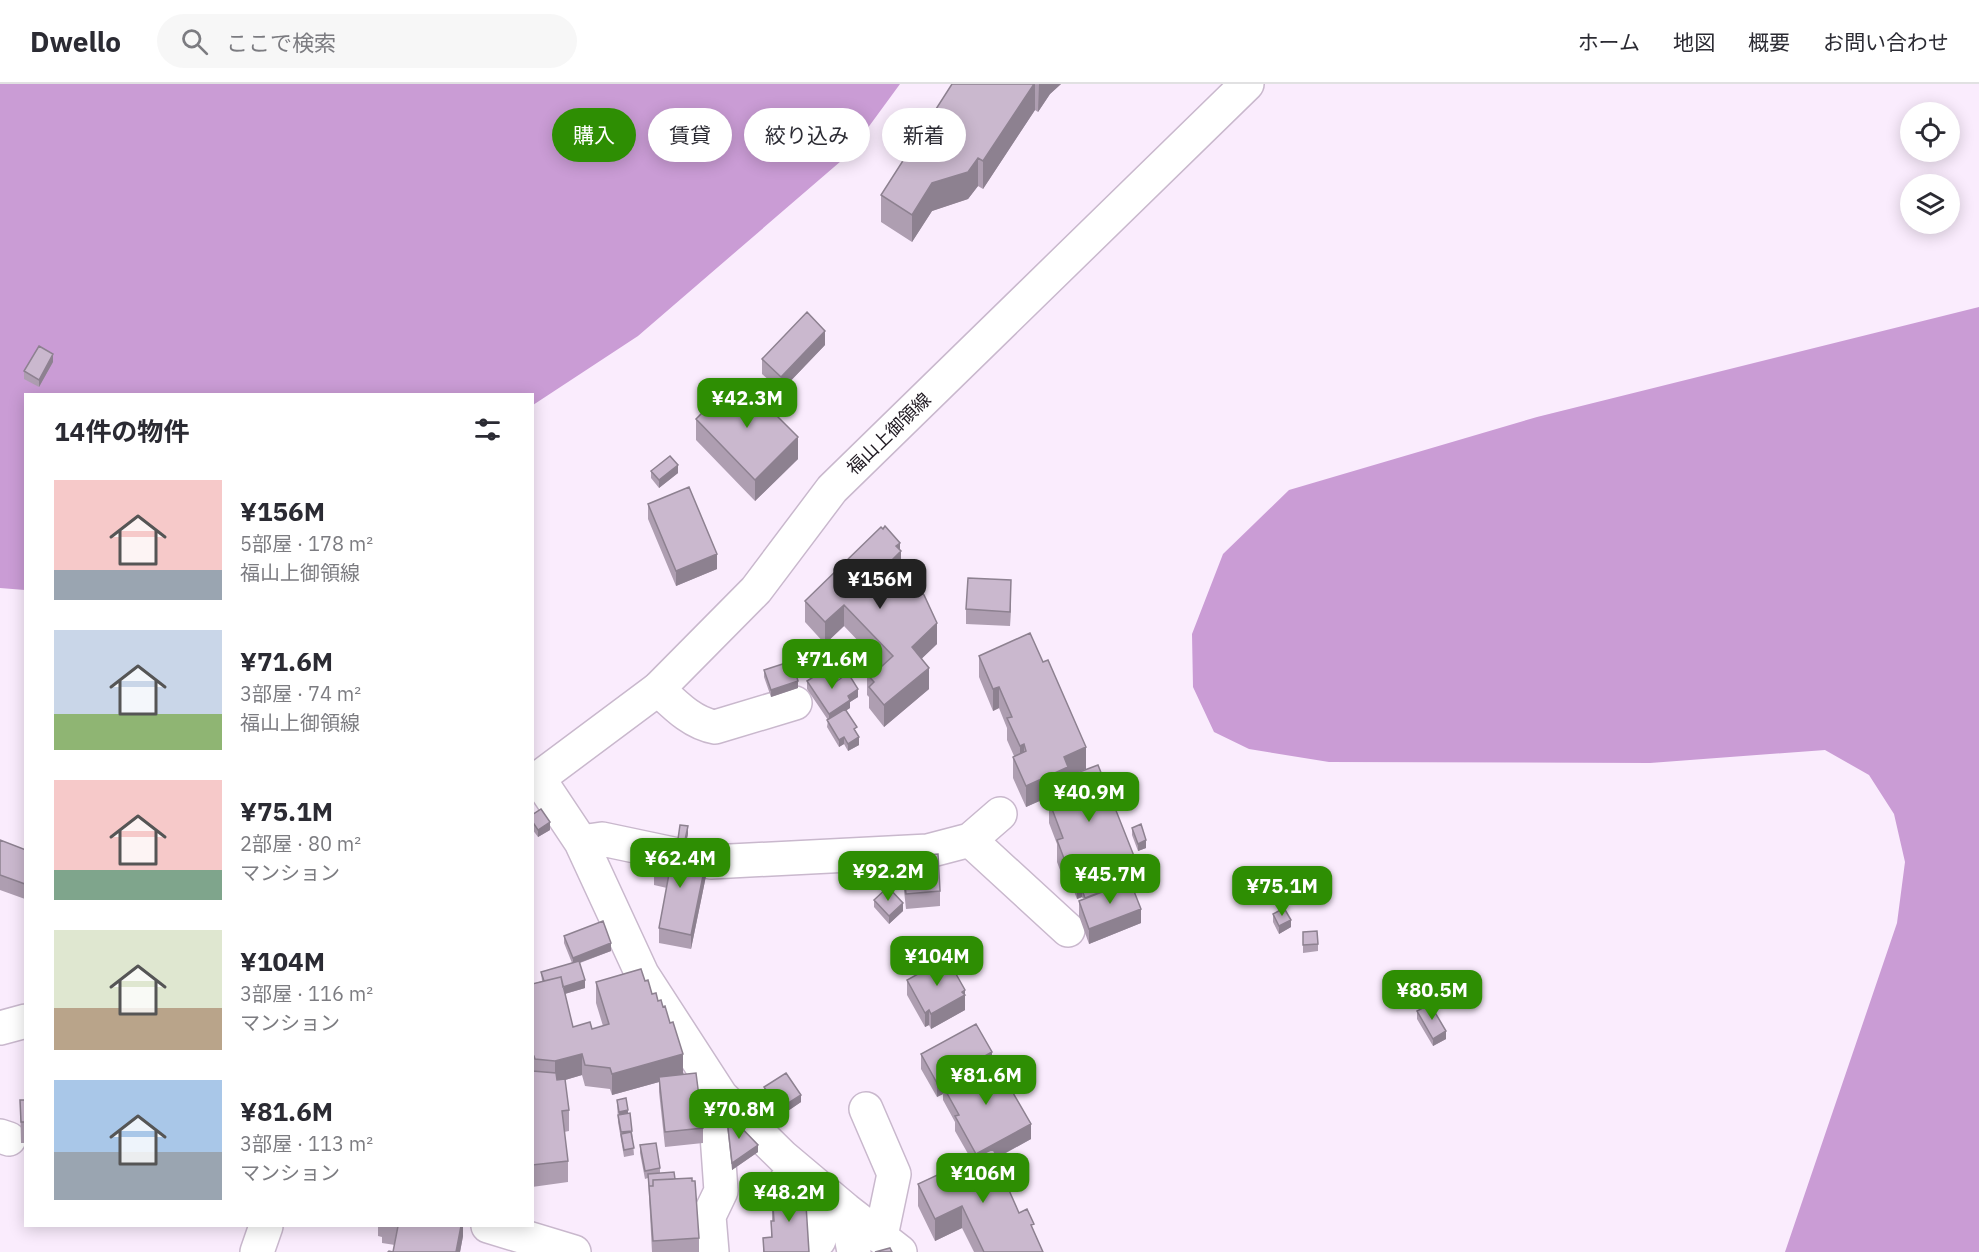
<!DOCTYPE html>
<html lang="ja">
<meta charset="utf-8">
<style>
:root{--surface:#fff;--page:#f7f7f7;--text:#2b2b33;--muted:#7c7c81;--line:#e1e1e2;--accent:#2e8e03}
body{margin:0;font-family:"IBM Plex Sans","Noto Sans JP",sans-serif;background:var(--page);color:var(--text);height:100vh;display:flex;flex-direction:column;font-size:22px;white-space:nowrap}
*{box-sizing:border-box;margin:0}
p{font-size:20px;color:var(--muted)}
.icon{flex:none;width:33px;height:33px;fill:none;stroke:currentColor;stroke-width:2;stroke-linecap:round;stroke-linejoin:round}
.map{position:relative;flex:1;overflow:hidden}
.sheet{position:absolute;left:24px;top:309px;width:510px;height:834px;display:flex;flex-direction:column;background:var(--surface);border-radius:0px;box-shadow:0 3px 15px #0003}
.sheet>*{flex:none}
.guide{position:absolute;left:552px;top:24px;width:570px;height:54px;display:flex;gap:12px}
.controls{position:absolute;left:1900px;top:18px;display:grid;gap:12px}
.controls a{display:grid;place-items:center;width:60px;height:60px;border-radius:50%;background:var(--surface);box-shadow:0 3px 15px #0003;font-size:30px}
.price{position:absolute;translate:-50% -51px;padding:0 14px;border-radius:12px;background:var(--accent);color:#fff;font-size:20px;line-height:39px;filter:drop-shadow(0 2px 3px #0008)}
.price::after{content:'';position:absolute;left:50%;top:36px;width:18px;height:14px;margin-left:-9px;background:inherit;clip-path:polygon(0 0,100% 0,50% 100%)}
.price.on{background:#222;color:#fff}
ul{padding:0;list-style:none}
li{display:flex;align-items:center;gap:18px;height:150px;padding:0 30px}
li span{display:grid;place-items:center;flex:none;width:168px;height:120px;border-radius:0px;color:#555}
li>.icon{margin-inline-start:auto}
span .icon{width:72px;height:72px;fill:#fffc;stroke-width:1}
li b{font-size:26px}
h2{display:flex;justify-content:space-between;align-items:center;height:72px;padding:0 30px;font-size:26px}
.chip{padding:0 21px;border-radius:27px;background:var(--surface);box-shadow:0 3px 15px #0003;font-size:21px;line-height:54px}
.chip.on{background:var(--accent);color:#fff}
header{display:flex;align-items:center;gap:36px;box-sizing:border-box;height:84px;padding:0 30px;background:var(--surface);border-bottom:2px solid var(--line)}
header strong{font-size:28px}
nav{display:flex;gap:33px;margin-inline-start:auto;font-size:21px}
.search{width:420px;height:54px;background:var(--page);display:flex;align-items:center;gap:15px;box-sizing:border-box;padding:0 21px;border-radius:33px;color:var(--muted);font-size:22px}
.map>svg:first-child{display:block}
.forest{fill:#ca9cd5}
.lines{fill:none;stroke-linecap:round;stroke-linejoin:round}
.minor-casing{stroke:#c9b8cd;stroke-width:36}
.major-casing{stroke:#c9b8cd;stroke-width:36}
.minor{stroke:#fff;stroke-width:33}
.major{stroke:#fff;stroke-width:33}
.wall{fill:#ae9eb1}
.shaded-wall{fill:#8d8190}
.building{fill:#cab8ce;stroke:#8d8190;stroke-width:1.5}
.labels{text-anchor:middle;stroke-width:5;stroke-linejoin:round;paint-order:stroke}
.street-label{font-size:18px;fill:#1f1921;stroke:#fff}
</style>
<header>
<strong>Dwello</strong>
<div class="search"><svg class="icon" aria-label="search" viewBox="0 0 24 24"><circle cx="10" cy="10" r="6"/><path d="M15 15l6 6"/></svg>ここで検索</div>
<nav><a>ホーム</a><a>地図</a><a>概要</a><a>お問い合わせ</a></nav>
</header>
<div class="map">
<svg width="1979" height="1168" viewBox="0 0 1979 1168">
<rect width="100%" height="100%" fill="#faecfd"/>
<!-- forest -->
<path class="forest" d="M0,0H900L848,71L638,252L533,321L532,310H26L25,506L0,504Z
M1979,223V1168H1785L1897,839L1905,778L1894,730L1869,691L1825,666L1650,679L1329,678L1249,665L1214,648L1193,603L1192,550L1223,470L1289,406L1537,333Z"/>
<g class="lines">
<defs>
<path id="minor" d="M658,605C675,621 692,639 715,643L795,619
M539,695L581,758L642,890L721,1012L783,1073L846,1126L900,1168
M970,756L1068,846
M581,758L602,755L711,778L928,767L970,756L1000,730
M866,1025L894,1090L881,1152
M0,1052L9,1055
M786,1097C810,1120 814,1123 819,1156
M846,1126L854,1168
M488,1142L574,1168
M257,1168L266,1142
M712,1168L709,1132L721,1107L715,1022L721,1012"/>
<path id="major" d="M532,699L658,605L756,506L832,405L1247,0
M0,944L26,937"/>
</defs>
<!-- minor casing -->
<use href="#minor" class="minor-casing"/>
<!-- major casing -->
<use href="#major" class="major-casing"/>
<!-- minor -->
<use href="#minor" class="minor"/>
<!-- major -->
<use href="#major" class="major"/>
</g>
<!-- wall -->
<path class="wall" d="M952,0H1061L1050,10L1038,28L1035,26L983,105L978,102L968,115L932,127L912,158L881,138V111Z
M825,261L781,307L762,290V275Z
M53,278L39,303L24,295V287Z
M696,335L798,375L755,417L696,356Z
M651,387L678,389L659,404L651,394Z
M648,420L717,485L676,502L648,435Z
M900,466L901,488L898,491L901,501L937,560L922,574L929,605L884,643L869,624V613L867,611V590L882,582L844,542L825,560L805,538V517Z
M1011,511L1010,542L966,540V525Z
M979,572L1086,685L1070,691L1134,793L1131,794L1141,839L1089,860L1079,832V817L1083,815L1082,813L1077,815L1070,797L1065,799L1057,778V760L1049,739V717L1053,716V711L1026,723L1013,694V673L1014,672L1007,656V644L999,624L993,627L979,593Z
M764,586L798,604L771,613L764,593Z
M807,597L833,600L858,613L850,618V624L846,626L857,650L859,661L848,667L844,660L839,663L827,643L828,636L807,605Z
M532,731L550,746L538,753L532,745Z
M1132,744L1146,764L1138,767L1132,751Z
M688,750L685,763L678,762V755Z
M0,756L26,766V812L25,815L0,806Z
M683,773L706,792L691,865L659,859V844L667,804L654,801V787Z
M902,773L940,807V822L906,825L902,788Z
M874,816L903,827L889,840L874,823Z
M1273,830L1291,843L1279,850L1273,838Z
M1303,848L1318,860V867L1303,869Z
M564,852L611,867L580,879L585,904L565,910L573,943L592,945L603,942L596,919V898L645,897L652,910L658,917L703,1044V1059L665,1063L659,1008V998L612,1011L610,1005L585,1002L582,991L565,996L569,1026V1047L564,1048L568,1077V1098L532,1103V900L542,897L541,888L572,879L564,859Z
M907,896L965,921V926L931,945L929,941L925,943L907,911Z
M1417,927L1446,955L1433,962L1417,935Z
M921,970L992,975L1031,1055L997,1074L1011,1111L1019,1129L1034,1148L1043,1168H974L962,1144L935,1157L918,1122V1100L971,1075L955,1047V1038L943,1016V1010L937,1013L921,985Z
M764,1003L801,1018L779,1033L764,1010Z
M20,1016H26V1059H21Z
M617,1016L628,1029L632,1047L634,1071L624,1073L618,1038Z
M727,1035L758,1068L732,1086L727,1042Z
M640,1061L660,1084V1089L675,1095L699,1154V1168H652L648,1094L645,1095L640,1069Z
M772,1109L809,1168H763V1154L771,1153V1137H772Z
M378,1142H463V1152L460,1168H388H393L395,1161L382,1159V1153L378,1152Z"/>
<!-- shaded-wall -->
<path class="shaded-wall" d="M1034,0H1035V26L983,105V77Z
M1039,0H1061L1050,10L1038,28Z
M978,74V102L968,115L932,127L912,158V131L932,99Z
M825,247V261L781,307V293Z
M53,270V278L39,303V296Z
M798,353V375L755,417V396Z
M678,381V389L659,404V396Z
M900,459V468L901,467V488L888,501V480L896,462Z
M717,470V485L676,502V487Z
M1011,496V511L1010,542V528Z
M844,521V542L825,560V538Z
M937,539V560L912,584V563Z
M929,584V605L884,643V621Z
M798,597V604L771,613V606Z
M999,603V624L993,627V605Z
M858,605V613L850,618V624L829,638V630L848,612Z
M844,653V660L839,663V656Z
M859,653V661L848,667V660Z
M1024,660V682L1020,684V662Z
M1086,663V685L1053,698V711L1026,723V702L1064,673Z
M550,738V746L538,753V746Z
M688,742V750L685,763V756Z
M1146,756V764L1138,767V760Z
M1134,772V793L1085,812L1082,806V813L1077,815V794Z
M1070,776V797L1065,799V777Z
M706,777V792L691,865V851Z
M903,819V827L889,840V832Z
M1141,825V839L1089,860V845Z
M1291,836V843L1279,850V842Z
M611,859V867L573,881V874Z
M585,896V904L547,915V908Z
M965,906V926L931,945V930Z
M929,926V941L925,943V929Z
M1446,947V955L1433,962V955Z
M992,968V983L943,1002V1010L937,1013V999Z
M582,970V991L555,999V977Z
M683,970V991L659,993V998L612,1011V990Z
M532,972H534V993H532Z
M801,1011V1018L779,1033V1025Z
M628,1026V1034L619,1036V1028Z
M1031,1040V1055L976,1085V1070Z
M758,1061V1068L732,1086V1079Z
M962,1122V1144L935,1157V1135Z
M461,1142H463V1152L460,1168H456Z"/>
<!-- building -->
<path class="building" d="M952,0H1034L983,77L978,74L968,88L932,99L912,131L881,111Z
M807,228L825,247L781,293L762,275Z
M39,262L53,270L39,296L24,287Z
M740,295L798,353L755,396L696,335L729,302L730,304Z
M670,372L678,381L659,396L651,387Z
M689,403L717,470L676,487L648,420Z
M885,442L900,459L896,462L901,467L888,480L901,494L897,497L902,503L910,495L924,511L937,539L912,563L929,584L884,621L869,603L874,598L867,590L878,580L881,583L893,572L844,521L825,538L805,517L881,443L883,445Z
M968,494L1011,496L1010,528L966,525Z
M1030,549L1043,578L1048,576L1086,663L1064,673L1068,683L1026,702L1013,673L1026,667L1024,660L1020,662L1007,634L1012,633L999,603L993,605L979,572Z
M792,577L798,597L771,606L764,586Z
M824,586L833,600L848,589L858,605L848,612L850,616L829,630L807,597Z
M845,625L857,643L854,645L859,653L848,660L844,653L839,656L827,636Z
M1098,681L1134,772L1077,794L1070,776L1065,777L1057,756L1063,754L1049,717L1059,714L1053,698Z
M541,725L550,738L538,746L532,737V731Z
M1141,740L1146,756L1138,760L1132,744Z
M680,741L688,742L685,756L678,755Z
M0,756L26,766V798L25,800L0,791Z
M658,763L683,768L682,772L706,777L691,851L659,844L669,790L654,787Z
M938,770L940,807L906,810L902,773Z
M1129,788L1135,803L1133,804L1130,797L1085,814L1082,806Z
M1130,797L1141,825L1089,845L1079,817Z
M888,803L903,819L889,832L874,816Z
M1284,824L1291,836L1279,842L1273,830Z
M603,837L611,859L573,874L564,852Z
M1317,847L1318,860L1303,861V848Z
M947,874L965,906L962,908L965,911L931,930L929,926L925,929L907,896Z
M579,877L585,896L563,903L561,893L544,897L541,888Z
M641,885L645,897L648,896L652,910L656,909L658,917L661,916L663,923L665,922L670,939L673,938L683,970L612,990L610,984L585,981L582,970L555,977L535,975L534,972H532V900L561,893L573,943L590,938L592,945L609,940L596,898Z
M1430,920L1446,947L1433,955L1417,927Z
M976,940L992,968L937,999L921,970Z
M993,974L1031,1040L976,1070L955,1032L959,1031L943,1002Z
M532,987L556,989L557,996L565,995L569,1026L562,1027L568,1077L532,1081Z
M696,989L703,1044L665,1048L659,993Z
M786,989L801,1011L779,1025L764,1003Z
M626,1014L628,1026L619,1028L617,1016Z
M20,1016H26V1038H21Z
M630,1029L632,1047L621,1048L618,1031Z
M730,1032L758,1061L732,1079L727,1035Z
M631,1048L634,1064L624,1066L621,1050Z
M656,1059L660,1084L645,1087L640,1061Z
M993,1065L1011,1103L1008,1104L1019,1129L1027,1125L1034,1140L1031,1141L1043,1168H984L962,1122L935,1135L918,1100Z
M674,1088L675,1095L653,1096V1102H649L648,1090Z
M692,1094V1097H695L699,1154L653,1157L649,1102H653V1096Z
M805,1105L809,1168H764L763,1154L772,1153L771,1137H774L772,1109Z
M398,1142H461L456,1168H388L389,1167L393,1168Z
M890,1164L892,1168H875Z"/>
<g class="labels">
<!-- street labels -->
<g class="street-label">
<text transform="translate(889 350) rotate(-44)" y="6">福山上御領線</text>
</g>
</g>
</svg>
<div class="controls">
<a><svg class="icon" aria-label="locate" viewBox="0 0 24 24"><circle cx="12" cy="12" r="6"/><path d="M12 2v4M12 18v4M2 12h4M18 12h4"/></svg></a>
<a><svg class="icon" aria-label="layers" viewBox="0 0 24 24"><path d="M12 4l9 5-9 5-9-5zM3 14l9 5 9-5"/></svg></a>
</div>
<b class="price" style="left:747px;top:345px">¥42.3M</b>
<b class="price on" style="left:880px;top:526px">¥156M</b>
<b class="price" style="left:832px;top:606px">¥71.6M</b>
<b class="price" style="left:1089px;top:739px">¥40.9M</b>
<b class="price" style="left:680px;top:805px">¥62.4M</b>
<b class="price" style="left:888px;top:818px">¥92.2M</b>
<b class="price" style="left:1110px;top:821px">¥45.7M</b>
<b class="price" style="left:1282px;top:833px">¥75.1M</b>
<b class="price" style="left:937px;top:903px">¥104M</b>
<b class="price" style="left:1432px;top:937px">¥80.5M</b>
<b class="price" style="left:986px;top:1022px">¥81.6M</b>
<b class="price" style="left:739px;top:1056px">¥70.8M</b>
<b class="price" style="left:983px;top:1120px">¥106M</b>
<b class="price" style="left:789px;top:1139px">¥48.2M</b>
<div class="guide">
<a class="chip on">購入</a>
<a class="chip">賃貸</a>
<a class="chip">絞り込み</a>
<a class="chip">新着</a>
</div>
<section class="sheet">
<h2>14件の物件<svg class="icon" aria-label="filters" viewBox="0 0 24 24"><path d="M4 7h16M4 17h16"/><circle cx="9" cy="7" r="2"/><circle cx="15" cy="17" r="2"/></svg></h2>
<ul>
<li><span style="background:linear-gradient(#f6c9c9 75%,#9aa5b1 0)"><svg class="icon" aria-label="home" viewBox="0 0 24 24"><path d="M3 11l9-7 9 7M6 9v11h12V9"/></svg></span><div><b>¥156M</b><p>5部屋 · 178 m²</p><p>福山上御領線</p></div></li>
<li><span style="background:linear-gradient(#c9d6e8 70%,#8fb573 0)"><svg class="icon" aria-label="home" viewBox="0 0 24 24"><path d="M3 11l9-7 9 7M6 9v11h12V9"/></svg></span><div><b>¥71.6M</b><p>3部屋 · 74 m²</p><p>福山上御領線</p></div></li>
<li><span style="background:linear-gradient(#f6c9c9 75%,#7fa58c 0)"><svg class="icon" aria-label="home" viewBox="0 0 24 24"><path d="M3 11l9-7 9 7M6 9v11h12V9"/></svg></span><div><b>¥75.1M</b><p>2部屋 · 80 m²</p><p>マンション</p></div></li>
<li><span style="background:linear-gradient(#dfe7d0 65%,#b9a48a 0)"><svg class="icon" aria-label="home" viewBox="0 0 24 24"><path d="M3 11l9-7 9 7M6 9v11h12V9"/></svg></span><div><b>¥104M</b><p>3部屋 · 116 m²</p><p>マンション</p></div></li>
<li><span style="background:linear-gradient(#a9c7e8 60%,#9aa5b1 0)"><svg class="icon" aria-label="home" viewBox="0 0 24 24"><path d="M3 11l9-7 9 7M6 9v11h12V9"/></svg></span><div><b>¥81.6M</b><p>3部屋 · 113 m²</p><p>マンション</p></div></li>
</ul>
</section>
</div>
